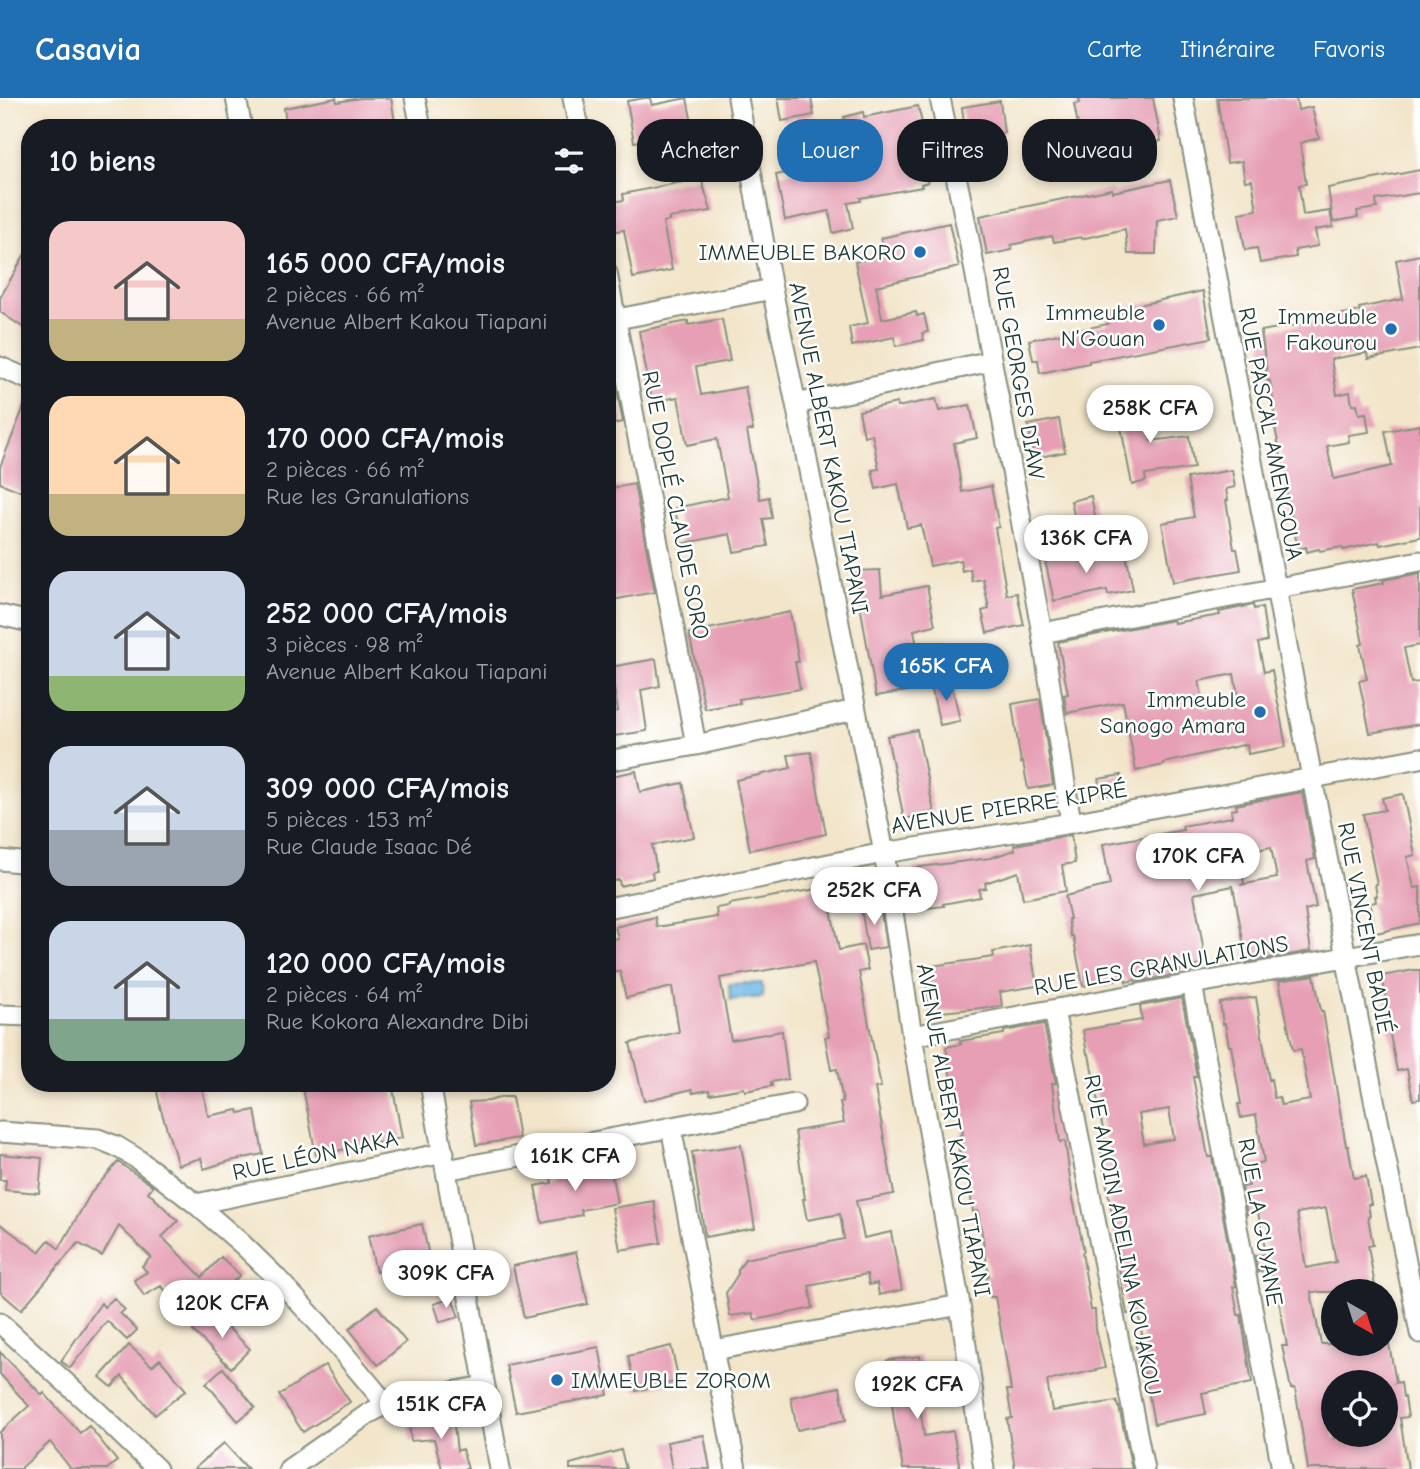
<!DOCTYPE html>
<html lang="fr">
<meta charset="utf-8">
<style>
:root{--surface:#171b24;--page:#242831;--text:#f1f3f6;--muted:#9ea1a6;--accent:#1f6fb2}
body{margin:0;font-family:"Comic Neue",sans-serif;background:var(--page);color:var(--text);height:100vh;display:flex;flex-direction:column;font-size:26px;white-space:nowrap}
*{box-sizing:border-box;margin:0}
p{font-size:23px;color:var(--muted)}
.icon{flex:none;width:38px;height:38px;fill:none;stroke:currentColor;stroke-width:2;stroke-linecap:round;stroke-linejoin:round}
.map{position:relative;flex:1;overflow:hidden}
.sheet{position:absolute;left:21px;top:21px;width:595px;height:973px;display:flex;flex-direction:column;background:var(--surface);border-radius:28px;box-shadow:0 4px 10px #0003}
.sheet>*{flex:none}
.guide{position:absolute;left:637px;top:21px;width:665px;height:63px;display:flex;gap:14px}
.needle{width:46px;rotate:141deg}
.fabs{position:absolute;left:1321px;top:1181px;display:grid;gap:14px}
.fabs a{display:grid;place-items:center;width:77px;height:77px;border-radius:50%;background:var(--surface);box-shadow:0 4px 10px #0003;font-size:35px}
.price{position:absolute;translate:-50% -60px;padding:0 16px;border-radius:24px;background:#fff;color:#222;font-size:23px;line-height:46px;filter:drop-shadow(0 2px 4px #0008)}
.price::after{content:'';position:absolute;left:50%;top:42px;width:21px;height:16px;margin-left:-10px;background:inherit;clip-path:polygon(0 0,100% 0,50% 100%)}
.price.on{background:var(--accent);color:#fff}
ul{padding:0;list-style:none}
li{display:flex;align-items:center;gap:21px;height:175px;padding:0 28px}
li span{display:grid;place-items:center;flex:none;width:196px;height:140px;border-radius:21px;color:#555}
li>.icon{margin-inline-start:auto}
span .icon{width:84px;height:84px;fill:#fffc;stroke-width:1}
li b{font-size:30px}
h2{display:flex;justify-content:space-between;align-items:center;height:84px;padding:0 28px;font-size:30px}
.tag{padding:0 24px;border-radius:28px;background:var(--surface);box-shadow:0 4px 10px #0003;font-size:24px;line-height:63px}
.tag.on{background:var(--accent);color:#fff}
header{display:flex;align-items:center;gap:42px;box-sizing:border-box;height:98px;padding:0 35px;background:var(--accent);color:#fff}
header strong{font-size:33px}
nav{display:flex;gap:38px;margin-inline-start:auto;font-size:24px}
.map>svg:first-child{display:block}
.water{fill:#6eb9e7;stroke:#467b8e;stroke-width:2}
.building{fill:#e69fb4;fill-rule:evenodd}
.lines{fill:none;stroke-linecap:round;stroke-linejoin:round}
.minor-casing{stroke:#88917f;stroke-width:23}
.minor{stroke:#fff;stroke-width:19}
.poi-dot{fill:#1f6fb2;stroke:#fff;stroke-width:2.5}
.labels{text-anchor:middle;stroke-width:5;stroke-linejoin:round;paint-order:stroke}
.poi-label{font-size:23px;fill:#1f3d34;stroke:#fff;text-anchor:end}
.street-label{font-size:23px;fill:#1f3d34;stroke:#fff}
</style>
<header>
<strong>Casavia</strong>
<nav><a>Carte</a><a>Itinéraire</a><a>Favoris</a></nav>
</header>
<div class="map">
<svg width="1420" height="1371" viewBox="0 0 1420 1371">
<rect width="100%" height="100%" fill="#fff"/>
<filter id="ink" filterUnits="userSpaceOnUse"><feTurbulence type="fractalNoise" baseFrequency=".0143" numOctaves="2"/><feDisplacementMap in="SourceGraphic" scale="14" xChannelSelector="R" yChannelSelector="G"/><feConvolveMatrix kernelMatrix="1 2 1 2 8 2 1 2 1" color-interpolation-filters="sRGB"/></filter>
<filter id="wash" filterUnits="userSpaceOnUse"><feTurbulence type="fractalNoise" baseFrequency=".00686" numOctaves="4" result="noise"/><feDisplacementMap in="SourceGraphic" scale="28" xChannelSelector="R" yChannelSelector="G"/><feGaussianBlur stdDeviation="1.57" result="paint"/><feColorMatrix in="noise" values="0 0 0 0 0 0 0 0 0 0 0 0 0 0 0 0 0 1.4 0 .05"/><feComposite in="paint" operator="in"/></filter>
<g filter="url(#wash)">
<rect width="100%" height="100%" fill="#f2e5ca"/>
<!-- water -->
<path class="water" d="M762,885L763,899L730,902L729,886Z"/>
<g id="blocks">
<!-- building -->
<path class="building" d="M336,0L337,4L360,0H391L396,30H347L346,26L324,30H287L284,10Z
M645,0H650L652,7L687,0L695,41L665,47L663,39L634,44L627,3Z
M778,0H811L814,17L782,23Z
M1079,0H1153L1161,43L1084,59L1074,6L1080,5Z
M1217,0H1296L1298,12L1312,9L1319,40L1300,45L1306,86L1299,87L1303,117L1330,113L1333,129L1315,132L1318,148L1295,152L1296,159L1260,165L1257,150L1245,152L1239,115L1257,112L1252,82L1245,83L1242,63L1227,65Z
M1000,3L1004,35L966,41L962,9Z
M918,8L924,34L917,35L928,84L921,86L922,89L860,100L861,103L848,105L853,130L833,135L829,113L785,122L776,77L853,61L844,19L863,14L864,19Z
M1420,72V95L1376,102L1377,110L1357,113L1358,119L1333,124L1328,90Z
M701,80L711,113L669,120V123L663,124L672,172L633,180L624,132L610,134L607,119V105L624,102L623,96Z
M1170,82L1178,118L1157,122L1156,156H1128L1125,131L1081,141V139L1054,144L1052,138L1011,147L1012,152L987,157L980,118L1112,91L1113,94Z
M949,125L959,169L876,188L882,221L916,214L917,218L924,216L928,234L922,235L924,242L896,248L894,239L852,248L849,229L868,225L855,164L885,157L881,140Z
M30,147V234L0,214V200Z
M1420,157V251L1368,261L1367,255L1331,261L1337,297L1350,294L1352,307L1357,306L1359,316L1366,315L1369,334L1348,337L1349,344L1327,348L1334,381L1392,368L1385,333L1420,327V439L1380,447L1379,444L1343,452L1342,449L1320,453L1319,451L1307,454L1306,449L1298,451L1281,368H1283L1275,330L1273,315L1275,314L1270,283H1268L1261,233L1314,224V221L1360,213L1359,210L1403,201L1396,162Z
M1203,193L1211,240L1089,263V265L1040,275L1038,262H1033L1029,242L1108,226L1106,214Z
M722,221L730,263L696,269L701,297L745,289L753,332L747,333L760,401L769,399L772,420L763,421L768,448L734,454L730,436L681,446L675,410L728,399L717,341L687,347L678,299L652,304L639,233L688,223V227Z
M607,263H611L623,324L607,327Z
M29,296H30V397L0,385V369Z
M1136,299L1137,306H1141L1142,310L1146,309L1151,343L1189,338L1194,370L1145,377L1146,383L1132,387L1116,303Z
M936,301L939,313L970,307L977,340L954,345L962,394L991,388L999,429L995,430L1007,497L1017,495L1024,527L987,535L982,513L989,511L983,481L972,483L970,471L962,473L960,462L930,468L921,427L907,430L898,386L876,391L872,372L879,371L872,336L864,338L859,313L897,305V309Z
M1059,321L1065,354L1034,360L1028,327Z
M1232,372L1235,389L1226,391L1228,402H1226L1234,451H1237L1241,472L1173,484L1162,425L1194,419L1187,380Z
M634,386L655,494L607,503V425L611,424L607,406V391Z
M1091,398L1096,423L1076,427L1071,403Z
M1063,448L1065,459L1083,455L1085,464L1126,456L1133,492L1108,497L1107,492L1054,503L1043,453Z
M880,472L882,497L927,488L935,527L914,532L924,590L876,598L858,495L857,473Z
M1420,475V547L1404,550L1411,585L1420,584V626L1370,635L1359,583L1367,581L1360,547L1363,546L1352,491L1384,485L1383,482Z
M1253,507L1254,511L1262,509L1267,543L1258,545L1264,574L1272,572L1286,649L1248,656L1247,646L1164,665V667L1136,673L1123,604L1067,615L1064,597L1068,596L1058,544L1173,522L1174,525L1220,517L1219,514ZM1234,576L1239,605L1205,612L1199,583Z
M790,514L799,564H795L800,591L739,601L740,605L705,611L689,535Z
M656,561L660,588L641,592L647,633L607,639V615L618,613L610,569Z
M951,583L960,623L940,627L931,588Z
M1040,601L1053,687L1028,691L1023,664L1021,665L1012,606Z
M917,632L934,714L904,721L887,638Z
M811,654L826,736L750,752L736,682L791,670L788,657Z
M636,673L640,694L683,685L694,739L652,747L657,773L652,774L653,780L620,788L619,782L607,784V679Z
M1121,677L1125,693L1102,698L1099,681Z
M1302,694L1315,761L1307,763L1316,809L1305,812L1311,853L1247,864L1233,788L1194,796L1206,866L1180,871V876L1136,884L1135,882L1126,884L1125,880L1083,888L1073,838L1071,839L1068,821H1070L1065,798L1110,787L1103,746L1183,732L1182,728L1232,719L1231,712L1237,711L1236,707ZM1271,749L1277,780L1240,787L1244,786L1239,756Z
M1403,696L1415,757L1407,759L1414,790L1420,789V825L1376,835L1370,805L1376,804L1375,798H1377L1375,786H1377L1363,716L1385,712L1382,700Z
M1071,737L1075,765L1062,767L1066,793L1023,801L1018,774L985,785L986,790L979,791L980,799L943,806L944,808L912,812L906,775L913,774V770L990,760L1015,752L1014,747Z
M829,789L830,807L839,852L863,847L868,872L859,874L881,989L875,990L894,1096L856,1103L864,1140L891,1134L902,1192L879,1197L877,1185L869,1187L867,1176L809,1188L813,1210L755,1222L753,1215L730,1218L726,1195L738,1176V1172L745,1161L844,1141L840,1116L807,1122L803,1101H805L795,1033L844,1025L840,1004H843L837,971L831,972L825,939L829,938L814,864L720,880L731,942L782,933L788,981L771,984L772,988L745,993L744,990L710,996L709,992L693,995L692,991L644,1003L630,945L679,934L672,889L626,900L620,873L607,875V842L618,840L615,829L655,819L657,829L717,819L716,810L729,808V806Z
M880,807L886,849L868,852L861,810Z
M1030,847L1037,888L1000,894L1002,908L930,915L924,869L994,859L993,854Z
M1414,872H1420V1001L1413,1002L1407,971L1397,973L1385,910H1388L1382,878Z
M1314,877L1321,913H1323L1346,1048H1348L1354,1080L1366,1078L1371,1106H1368L1370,1118L1368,1119L1373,1147L1368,1148L1376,1194H1311L1320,1241L1321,1246H1389L1396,1284L1395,1285L1401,1284L1403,1299H1405L1408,1319L1400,1320L1408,1371H1308L1295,1290L1291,1291L1282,1248H1287L1277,1192H1275L1271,1172L1258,1174L1255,1158L1266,1156L1258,1114L1247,1116L1242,1089L1249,1088L1245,1068L1264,1064L1256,1017L1241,1020L1238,1006H1241L1231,948H1229L1225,926H1223L1220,905L1256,899L1269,982L1271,981L1274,1000L1279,999L1281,1007L1310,1002L1301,951L1293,952L1279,883ZM1326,1110L1336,1164L1306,1170L1297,1115ZM1334,1284H1386V1337H1355L1334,1340Z
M1182,900L1197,979H1193L1200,1015L1208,1059H1212L1236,1188L1233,1189L1238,1217H1241L1252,1285L1202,1295L1206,1316L1154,1326L1145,1275L1141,1276L1135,1243L1143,1242L1138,1214L1127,1216L1117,1158L1119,1157L1101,1054L1107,1053L1089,956H1087L1083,932L1142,922L1140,908ZM1169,1011L1174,1041L1144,1046L1139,1016Z
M1044,926L1056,985L1052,986L1060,1044L1065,1043L1073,1101L1084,1153L1082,1154L1091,1212H1095L1096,1232L1105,1270L1047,1283L1052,1313L1116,1303L1118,1309H1119L1132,1371H1015L1007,1321L1012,1320L1007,1292H1011L1004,1249L995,1199H990L986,1178H989L978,1113L973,1114L968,1080L964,1081L959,1051H962L960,1037L963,1036L957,1002L954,1003L946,949L961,946L960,943L1004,936V933Z
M155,985H201L208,1018L238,1012L239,1015L255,1012L263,1056L230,1063L204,1071L201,1060L178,1067L161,1012Z
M327,985H392L402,1040L316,1057L303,990Z
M502,999H512L519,1040L476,1047L469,1004L489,1003Z
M741,1047L755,1130L705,1139L692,1054Z
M0,1056L42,1060L39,1095L5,1092L6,1082H0Z
M118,1064L153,1088L148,1094L178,1123L162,1139L202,1179L221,1159L240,1177L200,1217L172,1190L168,1195L161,1188L144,1198L134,1182L147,1174L142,1168L151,1159L119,1128L102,1158L78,1145L21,1212L0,1194V1126L39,1154L49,1142L59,1151L91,1095Z
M610,1068L617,1105L581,1112L582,1117L542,1125L535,1088L552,1085L550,1076L573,1071V1076Z
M654,1103L661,1145L620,1152L612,1110Z
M422,1126L430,1162L376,1174L368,1138Z
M576,1154L588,1206L524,1220L513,1168Z
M114,1200L125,1212L120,1215L137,1232L127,1242L107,1223L70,1270L61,1263L101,1205L104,1209Z
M452,1200L459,1219L440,1224L434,1206Z
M377,1208L406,1244L378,1267L349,1231Z
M212,1214L250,1251L231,1270L193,1233Z
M129,1247L152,1268L160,1261L186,1292L155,1317L122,1278L112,1289L100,1279Z
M671,1248L679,1283L636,1293L628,1258Z
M599,1249L608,1297L516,1314L506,1267Z
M0,1254L42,1297L44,1295L80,1335L89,1328L117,1363L107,1371H71L50,1344L20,1371H0V1334L29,1308L0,1276Z
M920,1258L923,1285L917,1286L924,1338L953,1333L960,1371H903L894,1322L887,1262Z
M325,1267L350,1304L303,1334L279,1297Z
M223,1270L255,1309L238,1323L206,1285Z
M840,1289L846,1322L797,1332L791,1299Z
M453,1320L457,1353L462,1351L468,1371H442L434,1341L411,1343L409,1325Z
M704,1337L710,1371H672L667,1344Z
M224,1345L248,1371H194Z
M621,1352L626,1371H570V1366Z"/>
</g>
</g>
<g filter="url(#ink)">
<use href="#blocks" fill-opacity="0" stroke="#88917f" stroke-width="2"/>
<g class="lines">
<defs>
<path id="minor" d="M236,0L242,30
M415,0L421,30
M573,0L579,30
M738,0L772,191L796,306L884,755L912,938L960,1207L984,1371
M940,0L969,141L1042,535L1071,725
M1183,0L1346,859L1420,1235
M607,175L696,647
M607,223L772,191
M0,269L30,282
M796,306L991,263
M0,517L30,524
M1042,535L1420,463
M607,663L696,647L855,612
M0,762L30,765
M607,810L884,755L1071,725L1420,660
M1192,886L1282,1371
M1054,912L1144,1371
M0,917L30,918
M912,938L1192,886L1420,846
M430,985L500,1371
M671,1029L736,1371
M0,1034L98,1041L116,1048L136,1060L196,1106L242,1146L274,1177L320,1227L386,1306
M446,1072L794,1006
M196,1106L444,1055
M0,1225L99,1315L157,1371
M714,1252L960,1207
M289,1371L368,1316L386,1306L484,1288"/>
</defs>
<!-- minor casing -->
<use href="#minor" class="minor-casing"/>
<!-- minor -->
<use href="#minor" class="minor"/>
</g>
</g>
<!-- markers -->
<g class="poi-dot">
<circle cx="920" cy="154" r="7"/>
<circle cx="1159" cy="227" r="7"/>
<circle cx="1391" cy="231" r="7"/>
<circle cx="1260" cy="614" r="7"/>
<circle cx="557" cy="1282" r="7"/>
</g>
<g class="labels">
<!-- poi labels -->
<g class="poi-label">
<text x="906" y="162">IMMEUBLE BAKORO</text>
<text x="1145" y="222">Immeuble<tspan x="1145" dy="26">N’Gouan</tspan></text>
<text x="1377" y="226">Immeuble<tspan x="1377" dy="26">Fakourou</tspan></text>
<text x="1246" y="609">Immeuble<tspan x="1246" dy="26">Sanogo Amara</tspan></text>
<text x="571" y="1290" text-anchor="start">IMMEUBLE ZOROM</text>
</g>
<!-- street labels -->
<g class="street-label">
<text transform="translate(1019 275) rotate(80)" y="8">RUE GEORGES DIAW</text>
<text transform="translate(1271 336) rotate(79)" y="8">RUE PASCAL AMENGOUA</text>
<text transform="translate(829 350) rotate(79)" y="8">AVENUE ALBERT KAKOU TIAPANI</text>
<text transform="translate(676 407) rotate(79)" y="8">RUE DOPLÉ CLAUDE SORO</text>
<text transform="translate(1009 709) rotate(-9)" y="8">AVENUE PIERRE KIPRÉ</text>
<text transform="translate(1366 830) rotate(79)" y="8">RUE VINCENT BADIÉ</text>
<text transform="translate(1161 867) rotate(-10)" y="8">RUE LES GRANULATIONS</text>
<text transform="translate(954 1032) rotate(80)" y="8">AVENUE ALBERT KAKOU TIAPANI</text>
<text transform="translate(315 1057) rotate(-12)" y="8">RUE LÉON NAKA</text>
<text transform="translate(1261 1124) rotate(80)" y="8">RUE LA GUYANE</text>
<text transform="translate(1123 1137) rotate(79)" y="8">RUE AMOIN ADELINA KOUAKOU</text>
</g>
</g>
</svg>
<div class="fabs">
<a><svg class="needle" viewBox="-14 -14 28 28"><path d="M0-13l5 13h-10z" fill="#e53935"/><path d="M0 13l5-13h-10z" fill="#9ea1a6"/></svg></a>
<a><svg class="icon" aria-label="locate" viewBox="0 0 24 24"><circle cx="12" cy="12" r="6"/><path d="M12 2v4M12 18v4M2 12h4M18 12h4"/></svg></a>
</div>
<b class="price" style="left:1150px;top:347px">258K CFA</b>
<b class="price" style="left:1086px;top:477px">136K CFA</b>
<b class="price on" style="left:946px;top:605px">165K CFA</b>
<b class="price" style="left:1198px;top:795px">170K CFA</b>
<b class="price" style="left:874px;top:829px">252K CFA</b>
<b class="price" style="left:575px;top:1095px">161K CFA</b>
<b class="price" style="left:446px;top:1212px">309K CFA</b>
<b class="price" style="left:222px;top:1242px">120K CFA</b>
<b class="price" style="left:917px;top:1323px">192K CFA</b>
<b class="price" style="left:441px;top:1343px">151K CFA</b>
<div class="guide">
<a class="tag">Acheter</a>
<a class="tag on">Louer</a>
<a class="tag">Filtres</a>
<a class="tag">Nouveau</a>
</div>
<section class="sheet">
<h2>10 biens<svg class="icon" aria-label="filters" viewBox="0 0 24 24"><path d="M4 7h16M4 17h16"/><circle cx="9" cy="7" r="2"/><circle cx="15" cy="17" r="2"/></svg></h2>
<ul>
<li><span style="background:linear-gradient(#f6c9c9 70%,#c2b280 0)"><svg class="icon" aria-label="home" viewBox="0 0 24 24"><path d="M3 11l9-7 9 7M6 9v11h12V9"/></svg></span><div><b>165 000 CFA/mois</b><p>2 pièces · 66 m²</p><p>Avenue Albert Kakou Tiapani</p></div></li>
<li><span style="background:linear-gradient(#ffd9b3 70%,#c2b280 0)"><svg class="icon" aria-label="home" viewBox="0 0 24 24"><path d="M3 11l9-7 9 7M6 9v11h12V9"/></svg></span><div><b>170 000 CFA/mois</b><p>2 pièces · 66 m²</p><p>Rue les Granulations</p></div></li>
<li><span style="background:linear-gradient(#c9d6e8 75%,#8fb573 0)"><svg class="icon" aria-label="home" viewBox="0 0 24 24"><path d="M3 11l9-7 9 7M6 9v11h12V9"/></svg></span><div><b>252 000 CFA/mois</b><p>3 pièces · 98 m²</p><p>Avenue Albert Kakou Tiapani</p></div></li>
<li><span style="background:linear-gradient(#c9d6e8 60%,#9aa5b1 0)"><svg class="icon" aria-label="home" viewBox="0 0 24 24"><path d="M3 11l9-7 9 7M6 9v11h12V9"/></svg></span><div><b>309 000 CFA/mois</b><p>5 pièces · 153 m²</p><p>Rue Claude Isaac Dé</p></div></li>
<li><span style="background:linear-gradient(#c9d6e8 70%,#7fa58c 0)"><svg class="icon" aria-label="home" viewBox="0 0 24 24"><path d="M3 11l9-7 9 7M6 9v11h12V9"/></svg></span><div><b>120 000 CFA/mois</b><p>2 pièces · 64 m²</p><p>Rue Kokora Alexandre Dibi</p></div></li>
</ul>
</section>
</div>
